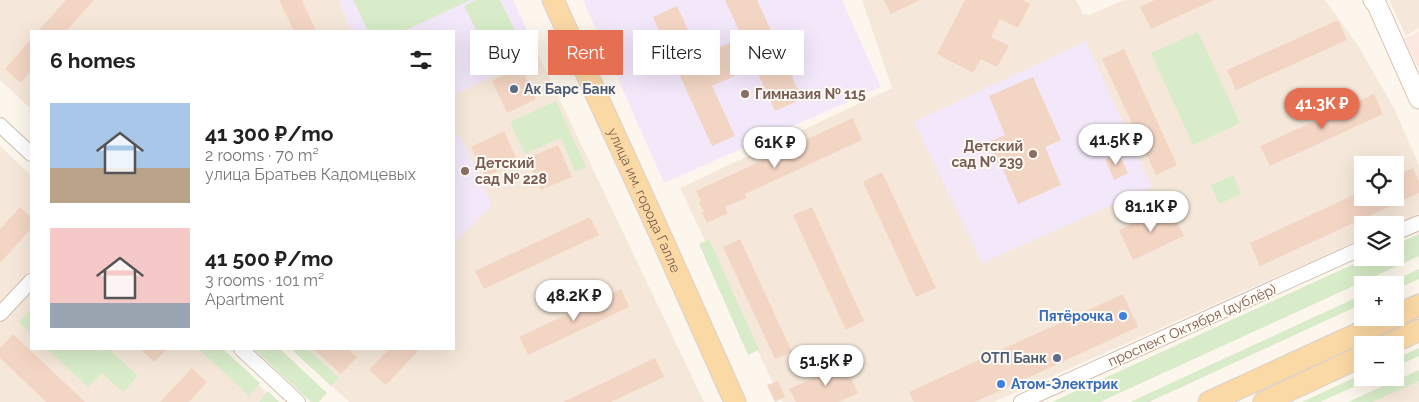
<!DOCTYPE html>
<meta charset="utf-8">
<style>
:root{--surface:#fff;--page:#f2f2f2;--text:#222;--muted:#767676;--accent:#e76f51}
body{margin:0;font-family:Raleway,sans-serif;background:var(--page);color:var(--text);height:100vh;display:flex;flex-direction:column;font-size:19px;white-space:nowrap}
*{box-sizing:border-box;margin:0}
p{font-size:16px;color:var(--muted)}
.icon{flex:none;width:28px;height:28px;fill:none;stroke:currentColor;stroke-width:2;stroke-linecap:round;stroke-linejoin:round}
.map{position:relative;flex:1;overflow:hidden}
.details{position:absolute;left:30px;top:30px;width:425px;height:320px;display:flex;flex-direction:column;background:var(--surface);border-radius:0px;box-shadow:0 5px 20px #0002}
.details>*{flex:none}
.banner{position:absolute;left:470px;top:30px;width:475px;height:45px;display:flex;gap:10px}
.fabs{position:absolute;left:1354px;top:156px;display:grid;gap:10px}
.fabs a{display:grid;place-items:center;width:50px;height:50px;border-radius:0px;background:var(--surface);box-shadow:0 5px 20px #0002;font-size:25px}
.price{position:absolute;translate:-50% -42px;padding:0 11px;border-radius:18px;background:#fff;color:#222;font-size:16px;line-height:32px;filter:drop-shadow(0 1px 2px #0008)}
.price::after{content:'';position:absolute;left:50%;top:30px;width:15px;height:11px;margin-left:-8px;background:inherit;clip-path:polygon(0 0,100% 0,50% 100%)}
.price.on{background:var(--accent);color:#fff}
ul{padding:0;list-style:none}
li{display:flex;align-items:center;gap:15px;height:125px;padding:0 20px}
li span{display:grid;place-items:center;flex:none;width:140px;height:100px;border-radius:0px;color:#555}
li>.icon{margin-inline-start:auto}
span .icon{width:60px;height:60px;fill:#fffc;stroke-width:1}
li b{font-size:21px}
h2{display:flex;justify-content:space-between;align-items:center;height:60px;padding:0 20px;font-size:21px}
.pill{padding:0 18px;border-radius:0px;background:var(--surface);box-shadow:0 5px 20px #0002;font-size:18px;line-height:45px}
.pill.on{background:var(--accent);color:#fff}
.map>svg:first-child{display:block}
.residential{fill:#f5e8da;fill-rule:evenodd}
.commercial{fill:#fde8e0}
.education{fill:#f3e8fa}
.green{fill:#d8ecc9}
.building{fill:#f3d5c3}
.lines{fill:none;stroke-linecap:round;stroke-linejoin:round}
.street-casing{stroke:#d1beb0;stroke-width:16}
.secondary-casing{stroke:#d6c0b0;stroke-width:21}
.primary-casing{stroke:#dad1cd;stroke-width:23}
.street{stroke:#fff;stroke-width:14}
.secondary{stroke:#fff;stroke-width:19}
.primary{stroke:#fbd9a5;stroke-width:21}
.service-dot{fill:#5c6f8a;stroke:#fffaf3;stroke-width:2}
.education-dot{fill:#8d6e63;stroke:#fffaf3;stroke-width:2}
.shop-dot{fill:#3f7fe0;stroke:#fffaf3;stroke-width:2}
.labels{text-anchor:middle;stroke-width:4;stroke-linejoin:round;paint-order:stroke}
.service-label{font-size:14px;font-weight:bold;fill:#4e5e75;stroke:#fffaf3;text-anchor:start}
.education-label{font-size:14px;font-weight:bold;fill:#785e54;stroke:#fffaf3;text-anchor:start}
.street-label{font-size:14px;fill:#7a5c4d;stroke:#fffaf3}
.shop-label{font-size:14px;font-weight:bold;fill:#366cbe;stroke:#fffaf3;text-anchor:end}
</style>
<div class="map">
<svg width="1419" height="402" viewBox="0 0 1419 402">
<rect width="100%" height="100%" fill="#fdf6ec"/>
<!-- residential -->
<path class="residential" d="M0,0H339L351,31H31V109L0,80Z
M862,0H1076L1083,14L1089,15L1124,0H1325L1357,44L1394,108L1419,165V214L1394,225H1362V239L994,402H782L680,188L892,88ZM1362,165H1395V198H1362Z
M1389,0H1419V28L1406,36Z
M538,54L704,402H349L292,349H454V95Z
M0,146L31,175V349H219L277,402H0Z
M1419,373V402H1354Z"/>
<!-- commercial -->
<path class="commercial" d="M1419,31V70L1404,39Z"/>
<!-- education -->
<path class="education" d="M339,0H513L538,54L454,95V31H351Z
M583,0H842L881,87L664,183Z
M1086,41L1152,187L982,263L914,122Z
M454,134L461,137L492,205L454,243Z"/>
<!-- green -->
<path class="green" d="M353,0H470L404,31H368Z
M476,0H500L526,53L495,68L464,6Z
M1198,32L1240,123L1193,145L1151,53Z
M556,101L586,167L575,172L561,138L525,154L510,122Z
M1233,175L1241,194L1219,204L1211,185Z
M1419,234V256L1100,402H1052L1367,258H1395V245Z
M709,239L759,350L748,355L699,244Z
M1419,269V279L1395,290V285H1384Z
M1362,295V304L1149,402H1130Z
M31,309V334L19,322Z
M1419,348V356L1395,367V359Z
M47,349H97L100,351L103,349H109L138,376L123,392L102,373L88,387Z
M199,349H223L260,383L249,396Z
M254,349H280L327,393L319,402H311Z
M291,349H308L339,378L331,386Z
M1419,370V381L1373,402H1348Z
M1362,374V378H1373L1320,402H1302Z
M268,391L279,402H259Z"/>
<!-- building -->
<path class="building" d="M66,0H94L66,31H38Z
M279,0H302L316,31H294Z
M725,0H757L802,99L775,111L755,67L712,86L735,136L712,146L653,17L677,6L700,56L742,37Z
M884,0H920L891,14Z
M965,0H1022L1030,4L1018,28L1000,19L991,37L1009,46L997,67L981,59L973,73L937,54Z
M1155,0H1214L1151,29L1140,7Z
M1338,20L1347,40L1236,90L1227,70Z
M31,39V71L21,83L5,69Z
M1124,49L1177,165L1156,175L1102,59Z
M521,67L536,99L507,113L492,81Z
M1033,77L1061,140L1045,147L1061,185L1018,204L1002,167L1000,169L988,142L1005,135L989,96Z
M1374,94L1383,114L1270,166L1260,146Z
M853,118L862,140L745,194L746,198L725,207L728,213L707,223L702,213L704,212L699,202L701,201L696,191Z
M504,131L518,162L485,177L471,147Z
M558,145L572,177L541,190L527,158Z
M1119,153L1128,173L1114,180L1105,159Z
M1413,168L1419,181V193L1260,266L1250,243L1362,191V198H1395V176Z
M882,172L936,288L916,297L863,182Z
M20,207L31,217V229L0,263V229Z
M812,207L864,321L846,330L793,215Z
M1170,207L1184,236L1133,260L1119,230Z
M590,217L599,235L484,289L475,271Z
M740,239L792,352L775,359L723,247Z
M621,289L629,307L528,355L519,337Z
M1123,294L1138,327L975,402H914L909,392Z
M13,334L85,402H46L0,358V348Z
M140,349H167L154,362Z
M313,349H348L357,357L341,374Z
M389,349H420L386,385L369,370Z
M655,358L664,377L611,402H563Z
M845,364L858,393L839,402H796L789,389Z
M192,368L207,382L189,402H160Z
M778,381L785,397L775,402L767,385Z"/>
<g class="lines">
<defs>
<path id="street" d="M0,125L31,154
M1395,233L1419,223
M0,314L31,281
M241,349L298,402
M1021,402L1362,248"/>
<path id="secondary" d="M1373,0L1377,5L1419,99"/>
<g id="primary">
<path id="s1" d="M553,0L655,223L735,402"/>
<path d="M1395,316L1419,305"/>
<path d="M1387,345L1419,330"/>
<path d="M1209,402L1392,318"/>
<path d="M1264,402L1362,356"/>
</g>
</defs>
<!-- street casing -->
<use href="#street" class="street-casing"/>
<!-- secondary casing -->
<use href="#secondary" class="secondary-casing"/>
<!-- primary casing -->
<use href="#primary" class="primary-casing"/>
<!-- street -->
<use href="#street" class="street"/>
<!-- secondary -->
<use href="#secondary" class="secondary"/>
<!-- primary -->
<use href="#primary" class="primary"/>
</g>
<!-- markers -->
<g class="service-dot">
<circle cx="514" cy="89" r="5"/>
<circle cx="1057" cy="358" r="5"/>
</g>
<g class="education-dot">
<circle cx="745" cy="94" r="5"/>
<circle cx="1033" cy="154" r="5"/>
<circle cx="465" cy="171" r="5"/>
</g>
<g class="shop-dot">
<circle cx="1123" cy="316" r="5"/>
<circle cx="1001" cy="384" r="5"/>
</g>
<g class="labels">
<!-- service labels -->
<g class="service-label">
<text x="524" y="94">Ак Барс Банк</text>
<text x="1047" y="363" text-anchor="end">ОТП Банк</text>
</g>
<!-- education labels -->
<g class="education-label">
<text x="755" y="99">Гимназия № 115</text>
<text x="1023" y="151" text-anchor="end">Детский<tspan x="1023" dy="16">сад № 239</tspan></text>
<text x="475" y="168">Детский<tspan x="475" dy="16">сад № 228</tspan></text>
</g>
<!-- street labels -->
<g class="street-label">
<text dy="5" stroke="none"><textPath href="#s1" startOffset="220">улица им. города Галле</textPath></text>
<text transform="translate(1192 325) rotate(-24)" y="5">проспект Октября (дублёр)</text>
</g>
<!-- shop labels -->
<g class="shop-label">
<text x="1113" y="321">Пятёрочка</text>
<text x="1011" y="389" text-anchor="start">Атом-Электрик</text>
</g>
</g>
</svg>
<div class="fabs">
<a><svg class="icon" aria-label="locate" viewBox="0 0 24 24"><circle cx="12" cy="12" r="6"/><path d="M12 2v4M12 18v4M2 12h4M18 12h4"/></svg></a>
<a><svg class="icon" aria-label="layers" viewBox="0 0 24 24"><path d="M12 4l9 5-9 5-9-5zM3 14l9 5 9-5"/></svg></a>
<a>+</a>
<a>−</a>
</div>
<b class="price on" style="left:1322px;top:130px">41.3K ₽</b>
<b class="price" style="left:1116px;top:166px">41.5K ₽</b>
<b class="price" style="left:775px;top:169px">61K ₽</b>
<b class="price" style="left:1151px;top:233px">81.1K ₽</b>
<b class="price" style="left:574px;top:322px">48.2K ₽</b>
<b class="price" style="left:826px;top:387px">51.5K ₽</b>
<div class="banner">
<a class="pill">Buy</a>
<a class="pill on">Rent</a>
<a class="pill">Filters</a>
<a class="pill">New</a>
</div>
<section class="details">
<h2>6 homes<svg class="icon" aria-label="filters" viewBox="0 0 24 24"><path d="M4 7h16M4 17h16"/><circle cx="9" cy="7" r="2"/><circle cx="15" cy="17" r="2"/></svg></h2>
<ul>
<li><span style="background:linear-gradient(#a9c7e8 65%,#b9a48a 0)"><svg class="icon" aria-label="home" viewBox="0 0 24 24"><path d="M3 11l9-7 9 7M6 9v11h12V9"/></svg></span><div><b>41 300 ₽/mo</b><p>2 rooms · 70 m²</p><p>улица Братьев Кадомцевых</p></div></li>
<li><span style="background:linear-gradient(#f6c9c9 75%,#9aa5b1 0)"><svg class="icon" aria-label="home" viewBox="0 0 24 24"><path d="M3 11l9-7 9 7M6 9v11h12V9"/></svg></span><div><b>41 500 ₽/mo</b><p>3 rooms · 101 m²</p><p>Apartment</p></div></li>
</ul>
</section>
</div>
